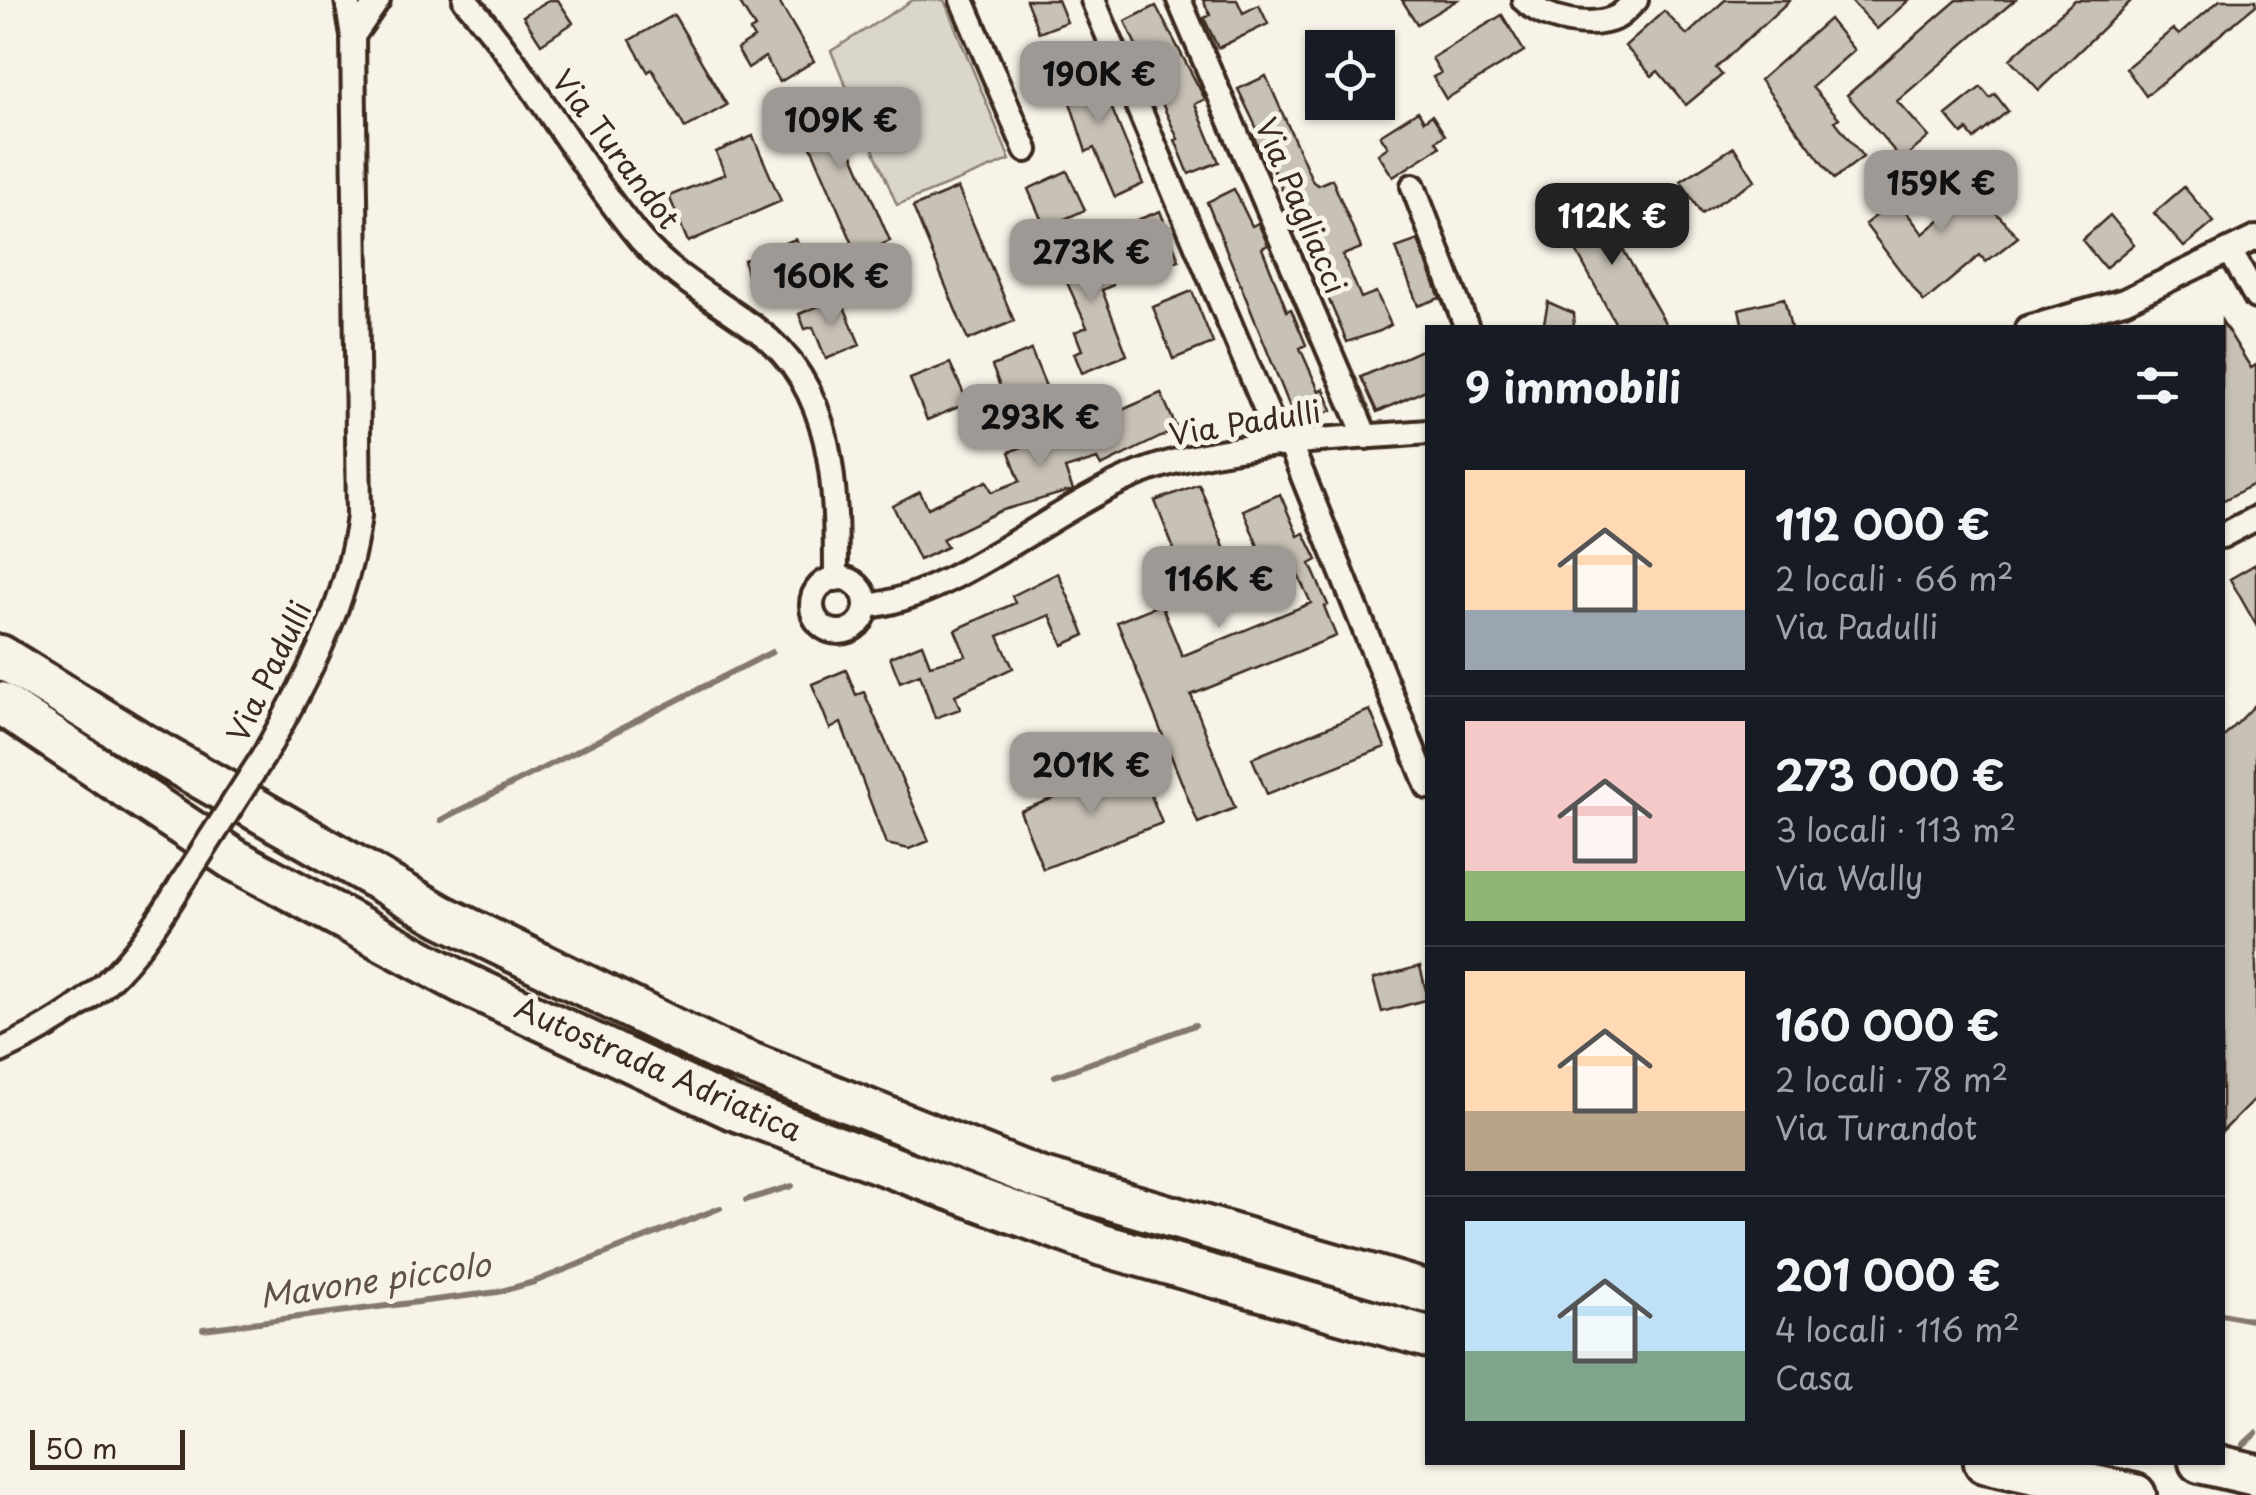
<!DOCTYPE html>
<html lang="it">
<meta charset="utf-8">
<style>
:root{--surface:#171b24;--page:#20242c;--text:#f1f3f6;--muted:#9ea1a6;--line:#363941;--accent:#9f9995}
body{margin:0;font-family:"Playpen Sans",sans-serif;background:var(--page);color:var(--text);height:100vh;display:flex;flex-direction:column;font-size:38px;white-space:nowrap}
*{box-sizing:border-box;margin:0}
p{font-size:32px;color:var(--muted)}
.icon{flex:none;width:55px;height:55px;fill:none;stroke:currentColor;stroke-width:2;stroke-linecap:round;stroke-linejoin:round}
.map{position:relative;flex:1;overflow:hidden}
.sheet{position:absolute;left:1425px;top:325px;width:800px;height:1140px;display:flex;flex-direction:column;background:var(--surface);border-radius:0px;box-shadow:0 2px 8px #0004}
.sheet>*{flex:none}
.tools{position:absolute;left:1305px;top:30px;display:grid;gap:20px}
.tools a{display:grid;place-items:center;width:90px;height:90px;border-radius:0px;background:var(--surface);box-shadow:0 2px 8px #0004;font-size:50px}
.scale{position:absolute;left:30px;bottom:25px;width:155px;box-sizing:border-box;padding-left:10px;border:5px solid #3b2a1e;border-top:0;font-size:28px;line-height:35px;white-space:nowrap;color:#3b2a1e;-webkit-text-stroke:8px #f7f3e8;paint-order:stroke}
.price{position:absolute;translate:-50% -85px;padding:0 22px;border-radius:20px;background:var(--accent);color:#111;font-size:32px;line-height:65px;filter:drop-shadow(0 2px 5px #0008)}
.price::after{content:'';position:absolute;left:50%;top:60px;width:30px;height:22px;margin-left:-15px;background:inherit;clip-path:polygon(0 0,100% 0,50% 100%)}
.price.active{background:#222;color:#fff}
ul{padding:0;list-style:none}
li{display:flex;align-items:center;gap:30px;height:250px;padding:0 40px}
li+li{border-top:2px solid var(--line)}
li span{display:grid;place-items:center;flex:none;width:280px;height:200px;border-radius:0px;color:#555}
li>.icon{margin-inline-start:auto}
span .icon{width:120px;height:120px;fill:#fffc;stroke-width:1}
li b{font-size:42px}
h2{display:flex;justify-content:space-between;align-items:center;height:120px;padding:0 40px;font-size:42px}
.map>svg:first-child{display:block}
.green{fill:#dbd6cb;stroke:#8b8074;stroke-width:2.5}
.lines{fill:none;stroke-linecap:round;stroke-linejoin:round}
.stream{stroke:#84786c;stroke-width:6}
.building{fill:#c8c1b6;stroke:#3b2a1e;stroke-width:2.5}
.street-casing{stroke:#3b2a1e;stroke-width:30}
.highway-casing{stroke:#3b2a1e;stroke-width:48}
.street{stroke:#f7f3e8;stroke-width:22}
.highway{stroke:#f7f3e8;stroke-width:40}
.street-bridge-casing{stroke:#3b2a1e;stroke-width:30;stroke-linecap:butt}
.street-bridge{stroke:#f7f3e8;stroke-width:22}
.labels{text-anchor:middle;stroke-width:10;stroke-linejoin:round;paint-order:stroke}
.street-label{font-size:30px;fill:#3b2a1e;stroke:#f7f3e8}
.water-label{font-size:32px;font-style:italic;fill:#5f5145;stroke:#f7f3e8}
</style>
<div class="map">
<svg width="2256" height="1495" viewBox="0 0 2256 1495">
<rect width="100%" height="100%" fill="#f7f3e8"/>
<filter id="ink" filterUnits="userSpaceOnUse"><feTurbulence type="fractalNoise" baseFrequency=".01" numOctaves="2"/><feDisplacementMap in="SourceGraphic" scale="20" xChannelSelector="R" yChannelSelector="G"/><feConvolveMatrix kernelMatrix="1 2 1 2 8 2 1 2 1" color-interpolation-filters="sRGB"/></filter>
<g filter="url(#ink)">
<!-- green -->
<path class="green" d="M913,0H944L1010,160L897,205L831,51Z"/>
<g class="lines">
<!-- stream -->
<path class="stream" d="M441,820L772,652
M1055,1076L1195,1025
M746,1200L792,1186
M2222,1314L2256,1321
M203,1329L498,1292L534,1282L720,1208
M2243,1445L2256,1433"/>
</g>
<!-- building -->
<path class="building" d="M549,0H558L573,23L541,44L523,16Z
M738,0H778L814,61L780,82L765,57L748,68L737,49L754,38L750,31L755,28Z
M1026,0H1058L1067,22L1039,33Z
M1203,0H1237L1243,13L1259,5L1268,24L1218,48L1204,18L1210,15Z
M1402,0H1457L1417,24Z
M1725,0H1790L1716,68L1722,75L1686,105L1658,71L1652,76L1625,46L1664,11L1687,35Z
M1850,0H1909L1877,29Z
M1957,0H2015L1897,101L1929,137L1902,160L1847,95Z
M2075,0H2132L2039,90L2010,59Z
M2220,0H2256V5L2146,96L2126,68L2173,29L2179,35Z
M1156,6L1205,99L1195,104L1219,162L1189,174L1175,140L1178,139L1125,21Z
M674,15L727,105L685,128L652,69L648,72L630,40Z
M1502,15L1524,51L1446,99L1433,77L1441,73L1432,58Z
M1829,19L1854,50L1812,87L1839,118L1835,121L1863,157L1834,179L1760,80Z
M1086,54L1103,102L1108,99L1143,184L1115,197L1094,148L1086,152L1058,65Z
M1266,76L1313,182L1318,185L1332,179L1361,248L1343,255L1361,298L1376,292L1391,325L1380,331L1347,342L1299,230L1295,232L1285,210L1290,208L1285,196L1269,161L1265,162L1253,135L1259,133L1238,89Z
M1981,87L1990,98L1995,94L2008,111L1974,139L1967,130L1962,134L1946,115Z
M825,89L890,241L858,256L792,102Z
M1418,111L1424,121L1432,115L1445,135L1436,141L1440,147L1393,177L1378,154L1388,147L1380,135Z
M753,136L781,201L688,242L669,196L725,174L716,152Z
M1734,147L1755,180L1701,214L1681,181Z
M1947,163L1986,209L1990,206L2018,237L1986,262L1980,255L1924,302L1865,224L1897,200L1923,234L1948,213L1921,182Z
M1067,171L1085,210L1045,228L1028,189Z
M2184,187L2214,222L2184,247L2154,213Z
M958,188L1014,321L968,340L913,207Z
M1234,189L1252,226L1258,223L1268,245L1262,248L1287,311L1291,309L1306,345L1300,348L1319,391L1324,389L1332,410L1313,418L1310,410L1294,417L1207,202Z
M1604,197L1617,220L1609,225L1668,328H1618L1561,223Z
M1160,211L1179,260L1154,269L1143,239L1131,244L1124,225Z
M2110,215L2134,244L2105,268L2082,240Z
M1093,236L1113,285L1102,290L1127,355L1082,373L1074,353L1082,350L1075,332L1087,327L1053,251Z
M796,239L811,275L778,289V280L749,285L744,260L782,250L779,245Z
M1418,240L1440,298L1418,306L1396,248Z
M1192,291L1213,343L1173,359L1153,307Z
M840,297L860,345L826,359L813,327L805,329L799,314Z
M1784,298L1791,328H1743L1739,309Z
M1548,302L1573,313L1574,328H1543Z
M2222,321L2251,368L2256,365V483L2222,501Z
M1428,347V389L1377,412L1361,377Z
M1031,350L1047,389L993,412L986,395L1001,389L992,366Z
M950,363L968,403L927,420L910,379Z
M1105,392L1115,413L1161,393L1177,429L1101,466L1097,459L1065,469L1073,490L1000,511L942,539L947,547L919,560L893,506L920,492L928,508L987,481L992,492L1020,481L1009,452L1080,424L1073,407Z
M1199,484L1233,570L1262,556L1243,510L1280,494L1298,536L1304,533L1317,560L1310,564L1328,605L1324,606L1336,636L1191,695L1235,808L1198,823L1117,622L1161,604L1182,656L1311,603L1296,571L1268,585L1264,576L1195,603L1155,501Z
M2256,564V625L2230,579Z
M1058,573L1085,635L1063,645L1050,615L998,636L1013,668L955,695L960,709L935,718L920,674L900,682L890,657L922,644L930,665L966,656L955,630L1015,603L1012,596Z
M846,670L856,695L864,692L929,841L909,849L886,844L841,723L830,729L812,684Z
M2256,704V1098L2222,1132V739Z
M1370,710L1385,747L1267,794L1252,758Z
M1139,765L1162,823L1043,869L1020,811Z
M1420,966L1428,999L1382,1012L1373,979Z"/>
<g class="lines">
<defs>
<path id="street" d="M465,0C531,74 577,164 641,240C672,276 718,301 756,329C836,387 836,488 836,579
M962,0L1026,150
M1093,0L1281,445
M1179,0L1366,437
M1524,0C1545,20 1590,30 1617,17C1624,13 1630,5 1636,0
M353,36L378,0
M1413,186L1467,328
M2230,251L2256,297
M2027,328L2124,301L2256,238
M1290,444L1428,787
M2222,536L2256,518
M812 605a27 27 0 1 1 54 0a27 27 0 1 1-54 0Z
M866,606C952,599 1055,506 1140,473C1218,442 1342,439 1428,432
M263,757C306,680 348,604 359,516L353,36L347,0
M0,1051C94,1006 128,971 182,883"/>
<path id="highway" d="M0,656L139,742L442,916L717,1050L1039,1178L1428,1292
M0,703L233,859L461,982L731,1108L1102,1245L1428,1337
M1985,1462L2135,1495
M2200,1462L2256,1475"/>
</defs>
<!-- street casing -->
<use href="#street" class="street-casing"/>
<!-- highway casing -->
<use href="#highway" class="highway-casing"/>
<!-- street -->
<use href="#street" class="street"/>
<!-- highway -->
<use href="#highway" class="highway"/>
<defs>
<path id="street-bridge" d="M182,883L263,757"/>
</defs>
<!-- street-bridge casing -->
<use href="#street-bridge" class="street-bridge-casing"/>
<!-- street-bridge -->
<use href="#street-bridge" class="street-bridge"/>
</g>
</g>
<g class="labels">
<!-- street labels -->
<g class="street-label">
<text transform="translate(615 150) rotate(53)" y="10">Via Turandot</text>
<text transform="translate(1300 206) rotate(67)" y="10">Via Pagliacci</text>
<text transform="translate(1245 424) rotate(-9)" y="10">Via Padulli</text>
<text transform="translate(270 672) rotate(-64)" y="10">Via Padulli</text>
<text transform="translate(658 1070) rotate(24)" y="10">Autostrada Adriatica</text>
</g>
<!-- water labels -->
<g class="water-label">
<text transform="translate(375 1281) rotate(-8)" y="11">Mavone piccolo</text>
</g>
</g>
</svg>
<div class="tools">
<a><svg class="icon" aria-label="locate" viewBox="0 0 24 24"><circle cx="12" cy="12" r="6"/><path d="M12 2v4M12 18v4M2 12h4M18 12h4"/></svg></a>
</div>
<div class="scale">50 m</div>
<b class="price" style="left:1099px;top:126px">190K €</b>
<b class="price" style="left:841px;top:172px">109K €</b>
<b class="price" style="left:1941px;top:235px">159K €</b>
<b class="price active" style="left:1612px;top:268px">112K €</b>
<b class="price" style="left:1091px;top:304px">273K €</b>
<b class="price" style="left:831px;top:328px">160K €</b>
<b class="price" style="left:1040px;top:469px">293K €</b>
<b class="price" style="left:1219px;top:631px">116K €</b>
<b class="price" style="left:1091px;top:817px">201K €</b>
<section class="sheet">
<h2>9 immobili<svg class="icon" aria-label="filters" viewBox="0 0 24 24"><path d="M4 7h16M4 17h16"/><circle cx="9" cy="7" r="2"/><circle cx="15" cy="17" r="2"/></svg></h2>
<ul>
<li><span style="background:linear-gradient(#ffd9b3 70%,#9aa5b1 0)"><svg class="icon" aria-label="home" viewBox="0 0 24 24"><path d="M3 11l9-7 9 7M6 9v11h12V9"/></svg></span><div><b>112 000 €</b><p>2 locali · 66 m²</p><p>Via Padulli</p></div></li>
<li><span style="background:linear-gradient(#f6c9c9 75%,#8fb573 0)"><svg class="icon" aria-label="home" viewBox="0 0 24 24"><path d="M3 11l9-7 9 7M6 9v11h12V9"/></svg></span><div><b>273 000 €</b><p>3 locali · 113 m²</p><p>Via Wally</p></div></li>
<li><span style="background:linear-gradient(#ffd9b3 70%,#b9a48a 0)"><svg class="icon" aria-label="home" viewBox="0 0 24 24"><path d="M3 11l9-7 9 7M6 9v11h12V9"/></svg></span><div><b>160 000 €</b><p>2 locali · 78 m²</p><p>Via Turandot</p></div></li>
<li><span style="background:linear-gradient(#bfe0f5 65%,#7fa58c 0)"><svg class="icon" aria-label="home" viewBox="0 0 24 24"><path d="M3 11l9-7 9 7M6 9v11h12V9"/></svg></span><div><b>201 000 €</b><p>4 locali · 116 m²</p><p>Casa</p></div></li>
</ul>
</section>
</div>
